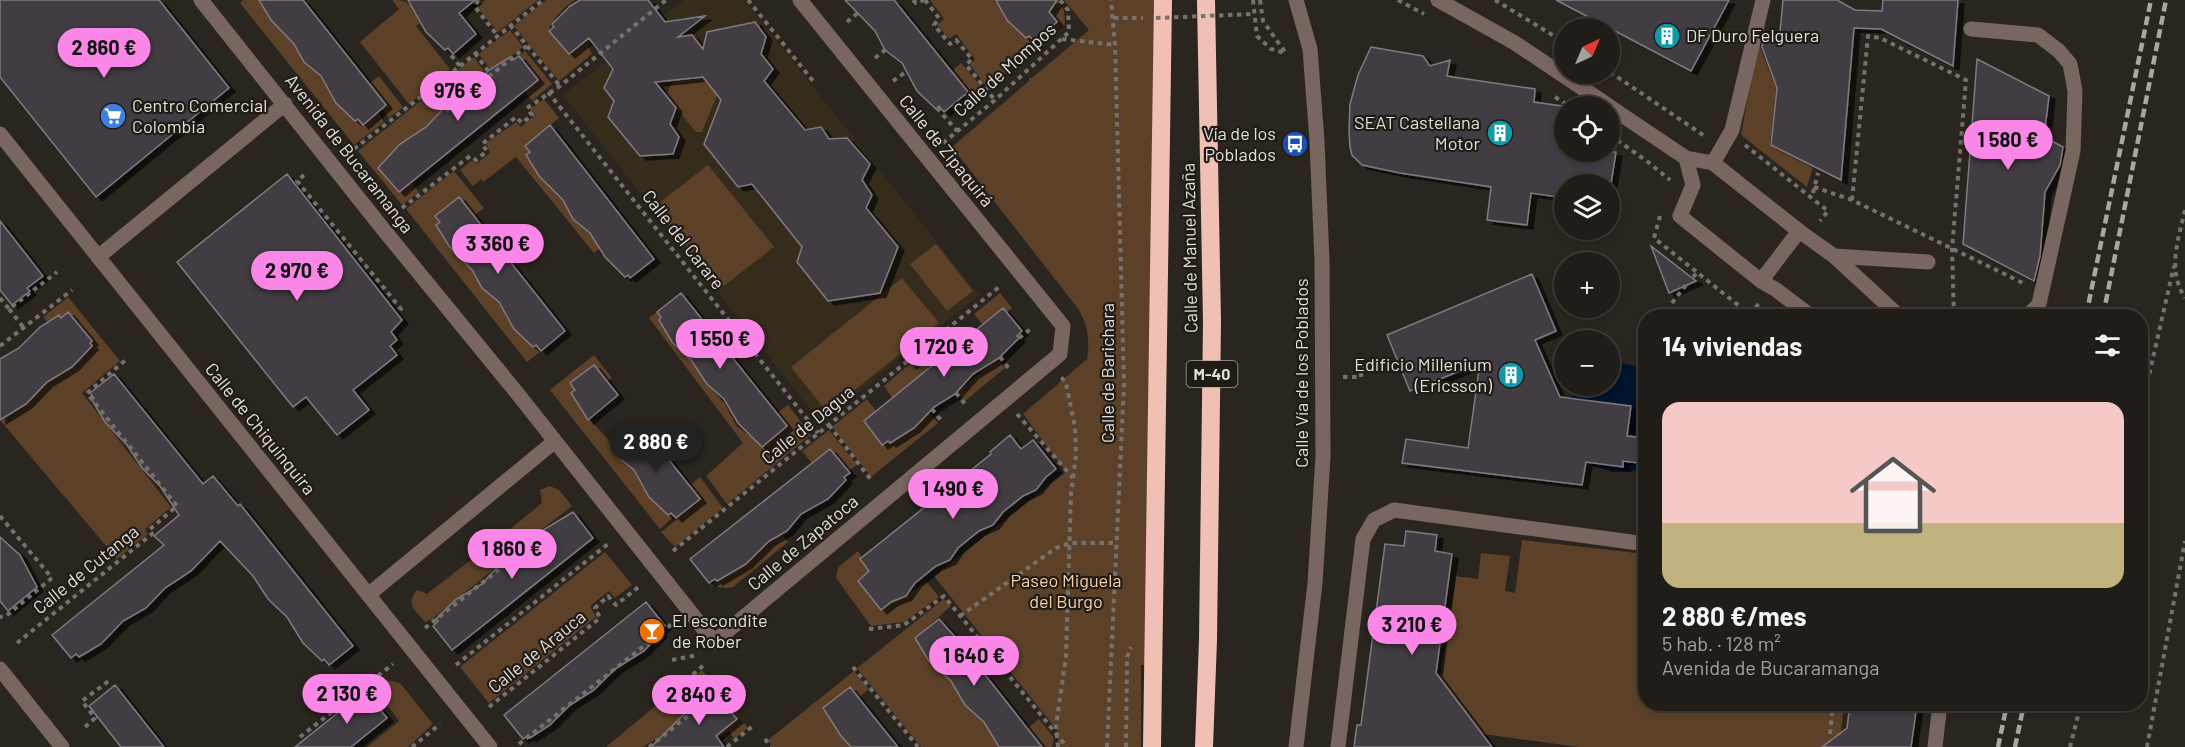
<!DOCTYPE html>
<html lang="es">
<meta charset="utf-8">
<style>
:root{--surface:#201c17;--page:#282520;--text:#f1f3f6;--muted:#a2a1a1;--line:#3d3a36;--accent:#fa87e7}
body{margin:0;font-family:Barlow,sans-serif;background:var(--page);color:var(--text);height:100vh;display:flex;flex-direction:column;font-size:22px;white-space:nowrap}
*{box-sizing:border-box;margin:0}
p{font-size:20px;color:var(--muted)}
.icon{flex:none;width:33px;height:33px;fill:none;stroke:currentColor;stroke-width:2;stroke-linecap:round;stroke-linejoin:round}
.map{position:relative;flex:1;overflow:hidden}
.sheet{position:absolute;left:1638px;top:309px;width:510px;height:402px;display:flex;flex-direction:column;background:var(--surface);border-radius:24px;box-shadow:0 3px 9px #0003,0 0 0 2px var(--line)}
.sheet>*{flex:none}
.needle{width:39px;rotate:44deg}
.buttons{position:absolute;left:1554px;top:18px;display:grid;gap:12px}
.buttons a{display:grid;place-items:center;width:66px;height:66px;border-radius:50%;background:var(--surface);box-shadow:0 3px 9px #0003,0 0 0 2px var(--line);font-size:30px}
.price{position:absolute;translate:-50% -51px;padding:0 14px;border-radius:21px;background:var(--accent);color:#111;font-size:20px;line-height:39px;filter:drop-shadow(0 2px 3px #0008)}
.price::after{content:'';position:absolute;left:50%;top:36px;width:18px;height:14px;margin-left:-9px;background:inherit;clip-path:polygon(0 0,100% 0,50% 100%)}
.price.active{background:#222;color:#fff}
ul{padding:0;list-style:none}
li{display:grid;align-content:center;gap:12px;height:318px;padding:0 24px}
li+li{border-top:2px solid var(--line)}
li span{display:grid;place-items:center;height:186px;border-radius:18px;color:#555}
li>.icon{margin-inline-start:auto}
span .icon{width:108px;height:108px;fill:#fffc;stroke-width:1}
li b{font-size:26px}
h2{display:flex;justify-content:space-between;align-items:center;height:72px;padding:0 24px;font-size:26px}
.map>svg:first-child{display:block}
.education{fill:#352c1c}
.green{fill:#5c4128}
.water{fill:#00142c}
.building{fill:#433c42;stroke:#827a81;stroke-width:1.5;filter:url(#shadow)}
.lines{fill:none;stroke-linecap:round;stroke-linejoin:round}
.path{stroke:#77716d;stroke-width:4;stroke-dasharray:4.5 4.5;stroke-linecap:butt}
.minor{stroke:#7a6661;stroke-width:15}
.highway{stroke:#f0c0b4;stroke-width:18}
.rail{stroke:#aba6a2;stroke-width:4.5;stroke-dasharray:9 4.5;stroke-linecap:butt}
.path-bridge{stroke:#77716d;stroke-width:4;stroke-dasharray:4.5 4.5;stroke-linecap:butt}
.labels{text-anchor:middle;stroke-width:4.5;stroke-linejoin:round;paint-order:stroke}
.shield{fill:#211b16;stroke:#a9a4a0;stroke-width:1.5}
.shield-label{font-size:16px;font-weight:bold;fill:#e3dedb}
.poi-label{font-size:18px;fill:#e3dedb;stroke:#211b16;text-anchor:start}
.street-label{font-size:18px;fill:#e3dedb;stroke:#211b16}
.park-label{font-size:18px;fill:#fbd0a9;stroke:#211b16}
</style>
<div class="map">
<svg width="2185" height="747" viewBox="0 0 2185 747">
<defs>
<filter id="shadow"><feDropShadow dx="6" dy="4" stdDeviation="0" flood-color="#0009"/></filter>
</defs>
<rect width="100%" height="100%" fill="#2b251f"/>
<!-- education -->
<path class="education" d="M684,0H744L979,295L821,423L563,95Z"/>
<!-- green -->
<path class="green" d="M243,0H259L271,20L294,44L304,62L321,76L336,103L355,121L358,119L363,124L378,112L384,122L354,145L240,3Z
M392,0C411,0 412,7 420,23L416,26L450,69L409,104L360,42L399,9Z
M485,0H538L498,32L477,7Z
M546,0H575C564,6 554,18 549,29L569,54L590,38L593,42L588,46L592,54L559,81L514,26Z
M930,0H996L1007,20L1026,38L1029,36L1034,41L1057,22L1049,12L1045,0H1058L1064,11L1065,25L987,87L970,65L975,59L956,34L949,39L937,25L944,19Z
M1064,0H1154L1157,36L1159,665H1141V747H1058V738L1060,737L1057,730L934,576L1066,472L1023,414L1087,359C1090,340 1088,327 1079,310L952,147L1029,81V78H1032L1089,30Z
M510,30L523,47L510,57L490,69L479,54Z
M1758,42L1776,88L1770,145L1813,167L1807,187L1741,135Z
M525,51L552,84L532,101L524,90L538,80L519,56Z
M474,57L484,71L467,91L444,104L433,90Z
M961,63L984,90L968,103L963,96L968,92L951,72Z
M379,76L403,107L389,118L382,109L386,105L369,84Z
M703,77L717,95L702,132H696L666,96L673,80Z
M429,94L442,110L426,127L400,144L379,169L398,192L411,182L419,192L402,205L358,151Z
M544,99L559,118L525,146L530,152L527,155C547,189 579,214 600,248L594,253L516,157L483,182L481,179L473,186L460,170L471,161L477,163L490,153L486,143L516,122L521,127L535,115L530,109Z
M708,165L774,247L721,288L654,207Z
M454,171L484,208L474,216L459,197L436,215L440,222L436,225L449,246L472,270L482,288L499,302L514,329L533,347L536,345L541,351L527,362L406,209Z
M936,244L973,291L947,311L910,264Z
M902,278L939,323L827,412L791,367Z
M1000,293L1012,308L1007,312L1003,308L982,324L974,314Z
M68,297L120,361L82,393L171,507L145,529L148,534L117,559L0,420L26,404L47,382L72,367L92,346L90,343L91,341L68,312L61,318L48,322L43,317Z
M657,312L672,342L691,360L707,384L725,404L737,427L764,445L787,426L777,413L788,405L811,435L727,504L706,476L743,443L649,318Z
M594,355L612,378L607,382L570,383L575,390L571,393L584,414L607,438L617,456L634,470L649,497L668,515L672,513L674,516L660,529L550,390Z
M997,359L1005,368L965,401L957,392Z
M911,363L916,370L925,364L929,368L892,398L884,386Z
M867,399L876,411L864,421L882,444L888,441L890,442L929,412L938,423L871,477L832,427Z
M829,430L857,465L848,471L830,449L812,463L802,451Z
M700,477L723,508L675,547L661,532L697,504L689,486Z
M550,486L559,490L572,506L505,558L493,543L542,503L540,490Z
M782,534L788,542L733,587L727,588L710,586L746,564L769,541Z
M1522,540L1645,554L1646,704H1844L1841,733L1822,747H1578L1483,734L1440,678L1456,576L1478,579L1481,553L1510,556L1505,591L1515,593Z
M486,548L499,565L432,619L425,622C415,610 405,605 417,590L427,594Z
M858,551L862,557L860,559L869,571L858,581L881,610L891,602L906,596L926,581L939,597L904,622L871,626L836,578L838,567Z
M605,552L632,585L615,598L609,591L590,606L596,617L489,703L460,667Z
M944,599L951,606L915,638L929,661L951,681L965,704L984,722L999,747H921L857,668Z
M702,670L748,728L734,739L729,731L717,739L715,737L736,719L718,696L712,699L710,697L700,703L684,684Z
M854,671L869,689L858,698L849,687L827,707C828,722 841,736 851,747H773L768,740Z
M387,680L400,683L433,724L408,747H367L399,721L375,689Z
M678,687L694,707L665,733L643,747H606Z
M1039,719L1054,738L1052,747H1042L1027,729Z"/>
<!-- water -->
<path class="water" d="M1623,363L1645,369V468L1631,472H1612L1595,466L1581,455L1569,403L1577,386H1610V365Z"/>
<!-- building -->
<path class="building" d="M0,0H159L229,88L96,197L0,77Z
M259,0H303L386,105L363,125L358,119L355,121L336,103L321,76L304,62L294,44L271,20Z
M408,0H475L459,13L476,34L453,54L448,48L445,50L426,32Z
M580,0H648L665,22L705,16L678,37L692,35L703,49L707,32L755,22L766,37L761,54L773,69L764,81L805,130L821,127L829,139L847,138L870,164L862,180L872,195L866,208L898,247L880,293L828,301L797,262L802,247L752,184L738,187L704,144L721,100L703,77L655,82L676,108L670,124L679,137L673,154L640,156L608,117L614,101L604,88L613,69L589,38L569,54L549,31L554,27L552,24L570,6Z
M845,0H894L968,92L944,112L939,106L936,109L917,91L902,63L885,50L875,31Z
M996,0H1057L1049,12L1057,22L1034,41L1029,36L1026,38L1007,20Z
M1556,0H1729L1691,71Z
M1783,0H1837L1855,10L1882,11L1883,0H1958L1953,66L1881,29L1854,28L1841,180L1771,145L1777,88L1762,47L1764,37L1780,32Z
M1371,47L1423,56L1430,66L1450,60L1447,76L1535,89L1534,102L1562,106L1560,121L1564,122V152H1616L1611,184H1564V198L1531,193L1527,225L1487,220L1491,187L1400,173L1362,165L1352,155L1350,147L1349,131L1350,104L1358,75Z
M519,56L538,80L399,192L378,168L400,144L426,127L446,106L466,95L489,70L510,57L513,60Z
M1977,59L2049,96L2044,137L2063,147L2060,165L2045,192L2040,256L2034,281L1963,244Z
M550,125L654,259L630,278L628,275L625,277L605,257L590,233L573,219L563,200L539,176L526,155L530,152L525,146Z
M287,174L402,320L391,332L397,340L390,346L397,355L353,390L369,410L337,435L306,397L293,407L177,262Z
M459,197L565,331L541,351L536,345L533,347L514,329L499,302L482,288L472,270L449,246L436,225L440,222L435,216Z
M0,221L43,276L27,288L30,291L12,305L0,290Z
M1651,246L1696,281L1669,293Z
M1532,274L1556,331L1535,340L1560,397L1631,406L1627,436L1646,438V464L1623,461V467L1586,462L1582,485L1402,463L1406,439L1468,448L1480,363L1410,391L1387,335Z
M681,293L787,426L762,447L738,423L724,399L707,384L691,360L672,342L659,320L661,317L657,312Z
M1003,308L1022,331L1017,336L1019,338L999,358L973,374L955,394L934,407L914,428L890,443L888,441L882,445L864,421Z
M68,312L92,341L90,343L92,346L72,367L47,382L26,404L0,420V359L19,348L40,327L59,315L61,318Z
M594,365L618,395L588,420L571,393L575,390L570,383Z
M114,374L203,484L213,476L238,506L240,504L353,646L329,665L324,659L322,661L303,643L287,617L268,599L253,576L220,541L191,571L165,588L146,608L123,621L101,644L79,657L76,654L71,658L52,635L164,545L154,536L179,515L160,486L142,468L127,445L105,422L92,400L94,398L90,393Z
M641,425L700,499L676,518L671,513L668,515L649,497L634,470L617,456L612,447Z
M1010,435L1021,449L1033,440L1056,469L1046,477L1036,490L1023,496L1003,512L993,525L979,531L958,548L950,560L936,566L915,583L906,596L891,602L881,610L858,581L869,571L860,559L991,454L990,452Z
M830,449L850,473L844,477L846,480L828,499L801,514L787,531L769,541L746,564L717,581L715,579L709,583L690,559Z
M573,512L593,538L452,650L433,626L438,621L436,619L455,600L482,584L499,565L523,551L543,530Z
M1406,531L1437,535L1435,551L1452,554L1436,673L1492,747H1354L1357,725H1361L1385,544L1404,546Z
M0,537L20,555L37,587L8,611L0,601Z
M646,602L665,626L660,630L661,633L644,651L615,669L594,690L570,705L550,725L530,738L528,735L523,739L504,715Z
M939,619L956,638L1042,747H999L984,722L965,705L951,681L929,661L915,638Z
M115,685L164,747H121L89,706Z
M850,687L873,716L898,747H851L841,736L823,708Z
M365,691L387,718L351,747H295Z
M717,696L737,719L716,736L724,747H651L688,710L710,697L712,699Z
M1850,704H1917L1911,747H1822L1847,728Z"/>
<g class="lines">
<!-- path -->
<path class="path" d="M478,0L475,7L497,35
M748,0L813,81
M913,0L916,3L924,0
M925,0L939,18L934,25L950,44L956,40L972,59L966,65L995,100
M1253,0L1257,36L1271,49L1285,53
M1260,0L1263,21L1285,52
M1398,0L1424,14
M1495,0L1564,42
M1114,18H1143
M847,22L858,13
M510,25L560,86
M1062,39L1115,45
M475,53L491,75
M875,58L885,50
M460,66L543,0
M1610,72L1706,137
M893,81L907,71
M430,90L446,111L527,46
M548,92L818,433
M1555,97L1569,106
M937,108L957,131
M1610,135L1648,162L1670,180
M943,143L995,100L1069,32L1068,10L1060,0
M1745,145L1828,211L1820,221
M354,149L460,66L451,55
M304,175L297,181L401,309L396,313
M1814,187L1852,200L2023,283
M1813,193L1818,173
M1852,200L1868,36L1880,38L1966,80L1952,249L1954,316
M402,208L470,156L476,160L487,151L482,144L516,117L522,123L532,115L527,108L560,86L666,0
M2185,210C2178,241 2167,269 2185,298
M1660,216L1654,238L1748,313L1752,312L1760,302
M1693,277L1697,273
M0,298L9,309L57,272
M1672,303L1686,285
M9,309L24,328
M1019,338L1032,328
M0,346L72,290
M1000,357L1010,370
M1343,377H1361V368L1383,365
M956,393L966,405
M932,409L943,423
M1017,414L1073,478
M829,425L871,480
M2140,427L2149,375L2174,266
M0,516L52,578L6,616L0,617
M673,551L999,287
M960,616L1056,548L1070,543H1116
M425,628L506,564L492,546
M869,629L904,625L944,596L1067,747
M17,643L152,534L149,530L177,506L87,393L128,358
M672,660L698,655
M456,665L608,544
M853,667L918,747
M489,707L600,618L595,608L608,596L616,605L641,585
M85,727L95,718L82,701L110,680
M1830,734L1833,704
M300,737L393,664
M765,739L771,747
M519,744L672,624
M412,747L440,724
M649,747L699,707L681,685L705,664
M727,747L754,725
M1058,747L1056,726L1066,656L1071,494L1076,455L1075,427L1066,383L1061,377
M1107,747L1124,384L1115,45L1111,0
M1126,747L1127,657L1131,647
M2070,747L2081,704
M2147,747L2185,541"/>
<!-- minor -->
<path class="minor" d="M201,0L383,229L517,393L714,642L1060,354L1063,326L800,0
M1296,0L1310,49L1317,141L1322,261L1323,457L1315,583L1296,747
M1438,0L1515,43L1609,106
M1971,29L2038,35L2059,51L2070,64L2075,91L2073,151L2039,304L2028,316
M1610,107L1686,158L1713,163L1799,231L1761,281L1680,216L1693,185L1686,158
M0,134L490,747
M1713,163L1732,130L1763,0
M1799,231L1834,256L1899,316
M1834,256L1928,262
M98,257L285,104
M1761,281L1775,289L1811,316
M368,595L555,441
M0,669L62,747
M1338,747L1363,539L1374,520L1394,510L1646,544
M1935,747L1940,704"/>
<!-- highway -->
<path class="highway" d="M1152,747L1163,0
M1204,747L1208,640L1212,321L1206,0"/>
<!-- rail -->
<path class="rail" d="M2086,316L2151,0
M2103,316L2166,0
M1998,747L2007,704
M2015,747L2024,704"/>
<!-- path-bridge -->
<path class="path-bridge" d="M1156,18L1253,14"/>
</g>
<!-- icons -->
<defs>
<symbol id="building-disc" viewBox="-11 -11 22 22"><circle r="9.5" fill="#0f9aa8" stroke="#211b16"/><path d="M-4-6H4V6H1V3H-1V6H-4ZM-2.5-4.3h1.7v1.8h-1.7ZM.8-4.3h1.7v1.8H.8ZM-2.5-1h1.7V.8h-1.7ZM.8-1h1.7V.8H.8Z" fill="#fff"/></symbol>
<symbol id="supermarket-disc" viewBox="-11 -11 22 22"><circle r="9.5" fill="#3f7fe0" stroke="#211b16"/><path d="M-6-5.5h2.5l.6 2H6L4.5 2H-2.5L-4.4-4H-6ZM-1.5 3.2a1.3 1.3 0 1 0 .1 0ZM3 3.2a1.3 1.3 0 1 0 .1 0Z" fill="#fff"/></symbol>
<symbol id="bus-disc" viewBox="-11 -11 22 22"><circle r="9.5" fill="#1a4fb4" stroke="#211b16"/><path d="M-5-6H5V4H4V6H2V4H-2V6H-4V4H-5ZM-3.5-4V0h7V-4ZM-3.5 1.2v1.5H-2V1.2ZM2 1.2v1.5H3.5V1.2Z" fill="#fff"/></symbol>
<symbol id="bar-disc" viewBox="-11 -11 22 22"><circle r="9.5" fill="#e8710a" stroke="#211b16"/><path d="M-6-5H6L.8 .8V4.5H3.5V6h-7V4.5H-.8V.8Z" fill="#fff"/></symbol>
</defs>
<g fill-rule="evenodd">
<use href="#building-disc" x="1652" y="21" width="30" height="30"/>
<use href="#supermarket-disc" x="98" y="101" width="30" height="30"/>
<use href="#building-disc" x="1485" y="118" width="30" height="30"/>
<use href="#bus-disc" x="1280" y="129" width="30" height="30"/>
<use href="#building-disc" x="1496" y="360" width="30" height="30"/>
<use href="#bar-disc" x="637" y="616" width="30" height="30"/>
</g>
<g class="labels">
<!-- shield labels -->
<rect class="shield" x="1186.5" y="361" width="51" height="26" rx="4.5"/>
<g class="shield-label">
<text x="1212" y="380">M-40</text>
</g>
<!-- poi labels -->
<g class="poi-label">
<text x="1686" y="42">DF Duro Felguera</text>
<text x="132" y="112">Centro Comercial<tspan x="132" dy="21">Colombia</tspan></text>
<text x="1480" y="129" text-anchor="end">SEAT Castellana<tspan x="1480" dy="21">Motor</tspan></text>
<text x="1276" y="140" text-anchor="end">Vía de los<tspan x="1276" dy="21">Poblados</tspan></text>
<text x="1492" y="371" text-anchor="end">Edificio Millenium<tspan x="1492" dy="21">(Ericsson)</tspan></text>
<text x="672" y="627">El escondite<tspan x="672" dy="21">de Rober</tspan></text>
</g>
<!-- street labels -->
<g class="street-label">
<text transform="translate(1005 70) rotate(-42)" y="6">Calle de Mompos</text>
<text transform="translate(946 151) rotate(51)" y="6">Calle de Zipaquirá</text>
<text transform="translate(349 154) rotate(52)" y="6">Avenida de Bucaramanga</text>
<text transform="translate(683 240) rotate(52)" y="6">Calle del Carare</text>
<text transform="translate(1190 248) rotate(-91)" y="6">Calle de Manuel Azaña</text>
<text transform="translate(1108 373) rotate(-90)" y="6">Calle de Barichara</text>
<text transform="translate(1302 373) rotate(-90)" y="6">Calle Vía de los Poblados</text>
<text transform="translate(808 425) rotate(-39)" y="6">Calle de Dagua</text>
<text transform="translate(260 429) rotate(51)" y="6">Calle de Chiquinquira</text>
<text transform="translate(803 543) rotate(-40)" y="6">Calle de Zapatoca</text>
<text transform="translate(86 570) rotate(-39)" y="6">Calle de Cutanga</text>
<text transform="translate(537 652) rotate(-39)" y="6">Calle de Arauca</text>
</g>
<!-- park labels -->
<g class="park-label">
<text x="1066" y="587">Paseo Miguela<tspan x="1066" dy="21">del Burgo</tspan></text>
</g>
</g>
</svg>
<div class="buttons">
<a><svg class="needle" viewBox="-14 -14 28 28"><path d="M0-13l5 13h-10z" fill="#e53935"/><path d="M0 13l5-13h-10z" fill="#a2a1a1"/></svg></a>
<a><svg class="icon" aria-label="locate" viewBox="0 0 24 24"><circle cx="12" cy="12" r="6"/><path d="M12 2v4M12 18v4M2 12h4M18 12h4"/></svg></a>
<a><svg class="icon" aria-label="layers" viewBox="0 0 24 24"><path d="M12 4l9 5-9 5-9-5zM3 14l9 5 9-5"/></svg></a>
<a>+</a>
<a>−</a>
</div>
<b class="price" style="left:104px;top:79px">2 860 €</b>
<b class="price" style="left:458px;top:122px">976 €</b>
<b class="price" style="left:2008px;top:171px">1 580 €</b>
<b class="price" style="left:498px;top:275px">3 360 €</b>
<b class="price" style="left:297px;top:302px">2 970 €</b>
<b class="price" style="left:720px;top:370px">1 550 €</b>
<b class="price" style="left:944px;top:378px">1 720 €</b>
<b class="price active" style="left:656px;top:473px">2 880 €</b>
<b class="price" style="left:953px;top:520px">1 490 €</b>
<b class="price" style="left:512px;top:580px">1 860 €</b>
<b class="price" style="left:1412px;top:656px">3 210 €</b>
<b class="price" style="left:974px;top:687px">1 640 €</b>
<b class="price" style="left:347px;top:725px">2 130 €</b>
<b class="price" style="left:699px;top:726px">2 840 €</b>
<section class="sheet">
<h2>14 viviendas<svg class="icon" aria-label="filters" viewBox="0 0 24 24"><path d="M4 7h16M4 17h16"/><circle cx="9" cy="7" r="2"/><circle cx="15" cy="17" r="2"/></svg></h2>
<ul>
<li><span style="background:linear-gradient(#f6c9c9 65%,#c2b280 0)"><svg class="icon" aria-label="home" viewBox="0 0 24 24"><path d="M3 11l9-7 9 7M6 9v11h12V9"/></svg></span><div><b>2 880 €/mes</b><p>5 hab. · 128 m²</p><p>Avenida de Bucaramanga</p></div></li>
</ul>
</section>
</div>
